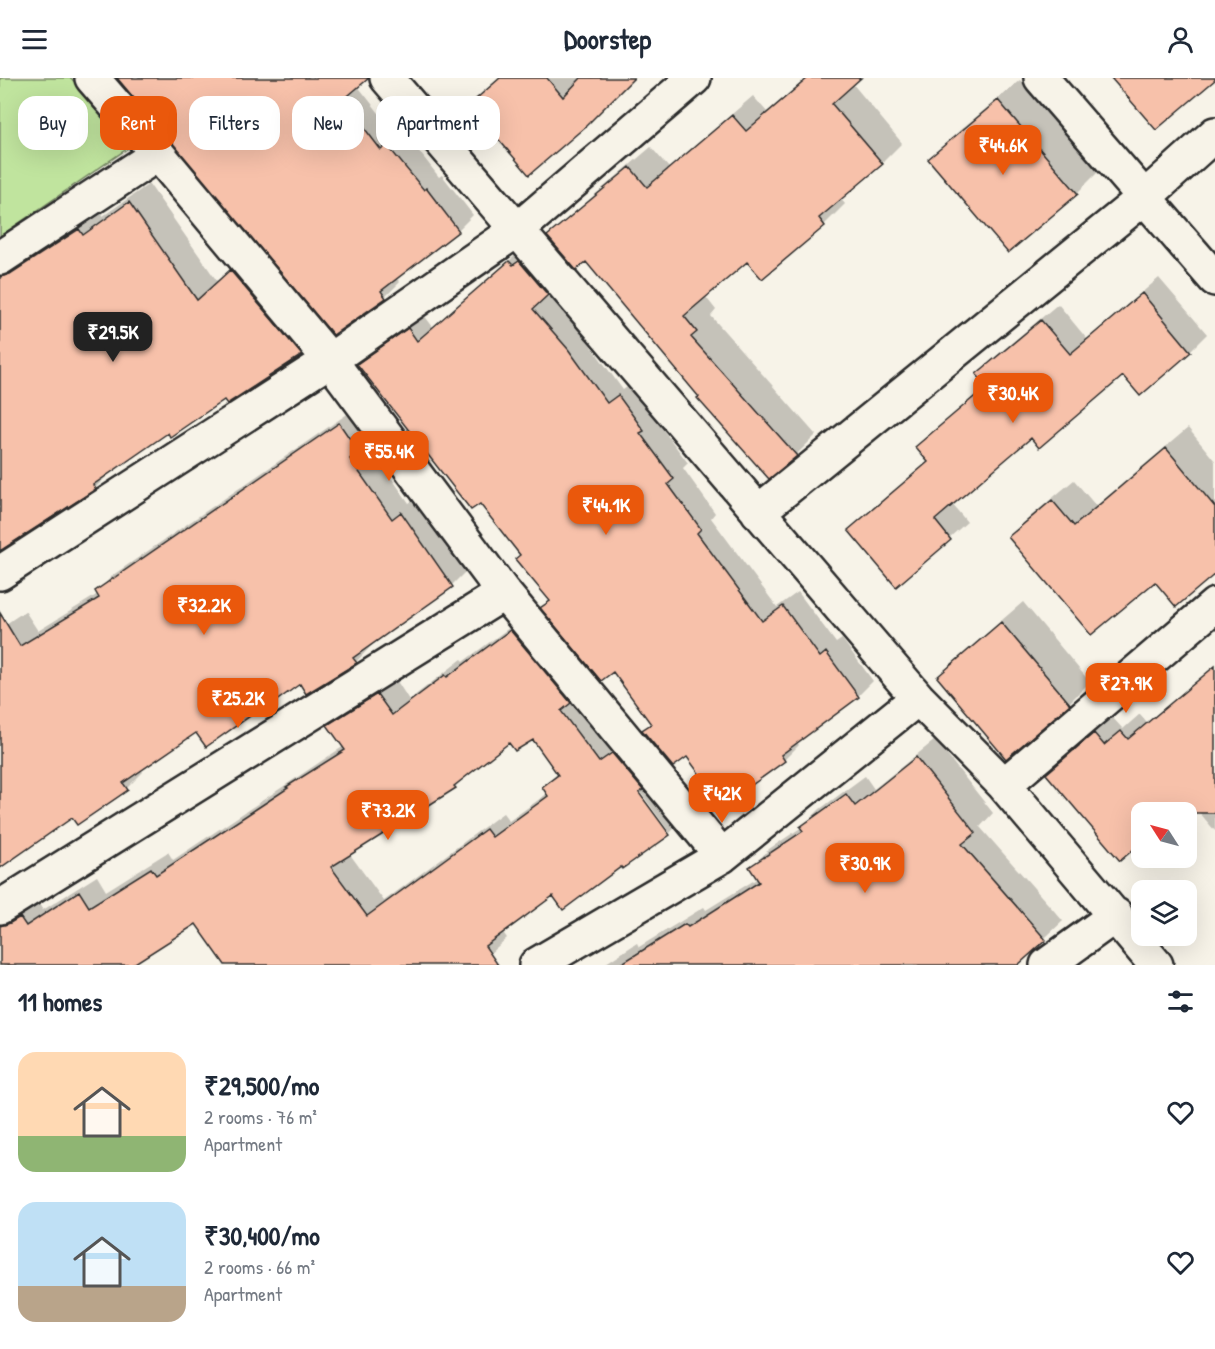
<!DOCTYPE html>
<meta charset="utf-8">
<style>
:root{--surface:#fff;--page:#f2f2f3;--text:#1f2937;--muted:#747a83;--accent:#ea580c}
body{margin:0;font-family:"Patrick Hand",sans-serif;background:var(--page);color:var(--text);height:100vh;display:flex;flex-direction:column;font-size:22px;white-space:nowrap}
*{box-sizing:border-box;margin:0}
p{font-size:20px;color:var(--muted)}
.icon{flex:none;width:33px;height:33px;fill:none;stroke:currentColor;stroke-width:2;stroke-linecap:round;stroke-linejoin:round}
.map{position:relative;height:887px;overflow:hidden}
.panel{display:flex;flex-direction:column;background:var(--surface);flex:1}
.panel>*{flex:none}
.guide{position:absolute;left:18px;top:18px;width:600px;height:54px;display:flex;gap:12px}
.needle{width:39px;rotate:306deg}
.controls{position:absolute;left:1131px;top:724px;display:grid;gap:12px}
.controls a{display:grid;place-items:center;width:66px;height:66px;border-radius:12px;background:var(--surface);box-shadow:0 6px 24px #0002;font-size:30px}
.price{position:absolute;translate:-50% -51px;padding:0 14px;border-radius:12px;background:var(--accent);color:#fff;font-size:20px;line-height:39px;filter:drop-shadow(0 2px 3px #0008)}
.price::after{content:'';position:absolute;left:50%;top:36px;width:18px;height:14px;margin-left:-9px;background:inherit;clip-path:polygon(0 0,100% 0,50% 100%)}
.price.on{background:#222;color:#fff}
ul{padding:0;list-style:none}
li{display:flex;align-items:center;gap:18px;height:150px;padding:0 18px}
li span{display:grid;place-items:center;flex:none;width:168px;height:120px;border-radius:18px;color:#555}
li>.icon{margin-inline-start:auto}
span .icon{width:72px;height:72px;fill:#fffc;stroke-width:1}
li b{font-size:26px}
h2{display:flex;justify-content:space-between;align-items:center;height:72px;padding:0 18px;font-size:26px}
.chip{padding:0 21px;border-radius:18px;background:var(--surface);box-shadow:0 6px 24px #0002;font-size:21px;line-height:54px}
.chip.on{background:var(--accent);color:#fff}
header{display:flex;justify-content:space-between;align-items:center;height:78px;padding:0 18px;background:var(--surface);font-size:27px;font-weight:700}
.map>svg:first-child{display:block}
.green{fill:#c0e49e;stroke:#768864;stroke-width:1.5}
.shadow{fill:#0003;fill-rule:evenodd}
.building{fill:#f7c1aa;stroke:#2b2b2b;stroke-width:1.5;fill-rule:evenodd}
.lines{fill:none;stroke-linecap:round;stroke-linejoin:round}
.minor-casing{stroke:#2b2b2b;stroke-width:38}
.minor{stroke:#f7f3e8;stroke-width:33}
</style>
<header><svg class="icon" aria-label="menu" viewBox="0 0 24 24"><path d="M4 6h16M4 12h16M4 18h16"/></svg>Doorstep<svg class="icon" aria-label="person" viewBox="0 0 24 24"><circle cx="12" cy="8" r="4"/><path d="M4 21q1-7 8-7t8 7"/></svg></header>
<div class="map">
<svg width="1215" height="887" viewBox="0 0 1215 887">
<rect width="100%" height="100%" fill="#f7f3e8"/>
<filter id="ink" filterUnits="userSpaceOnUse"><feTurbulence type="fractalNoise" baseFrequency=".0167" numOctaves="2"/><feDisplacementMap in="SourceGraphic" scale="12" xChannelSelector="R" yChannelSelector="G"/><feConvolveMatrix kernelMatrix="1 2 1 2 8 2 1 2 1" color-interpolation-filters="sRGB"/></filter>
<g filter="url(#ink)">
<!-- green -->
<path class="green" d="M0,0H71L131,68L0,158Z"/>
<!-- shadow -->
<path class="shadow" d="M119,0H364L357,7L397,58L403,53L439,99L442,97L473,137L458,152L396,200L400,204L385,219Z
M499,0H632L584,48L471,27Z
M807,0H857L852,5L902,65L882,85L840,120L845,126L824,147L762,199L747,182L705,218L716,232L711,238L816,357L796,377L701,319L586,182L549,159L570,138L651,69L669,90L753,18L767,34Z
M1020,2L1098,94L1077,115L930,81L951,60Z
M149,106L217,203L250,173L320,257L301,276L168,353L113,392L95,410L0,473V193L99,132L103,138Z
M525,169L562,201L547,216L583,257L623,312L634,304L657,337L654,340L688,385L683,390L715,435L711,440L777,529L798,514L836,565L842,561L873,603L858,618L797,664L799,667L784,682L724,726L687,677L644,652L652,645L613,592L542,530L551,521L522,476L480,424L359,286L373,272L424,237L433,249Z
M1159,200L1207,256L1190,273L1123,296L1031,358L952,426L967,444L896,507L850,452L929,382L917,369L987,307L978,296L995,279L1058,226L1087,261Z
M356,330L375,356L367,365L409,425L418,419L468,491L452,507L371,565L372,567L356,584L300,604L264,626L196,653L141,691L143,694L127,710L72,738L0,769V550L25,533L38,553L98,516L97,514L113,497Z
M1188,350L1215,383V494L1155,502L1010,459L1031,438L1074,402L1096,428Z
M1023,524L1090,604L1069,625L939,599L960,578Z
M528,536L685,739L670,755L636,708L633,709L667,755H669L623,789L621,787L553,816L502,853L507,860L477,887H227L196,844L118,887H0V841L37,823L43,832L97,798L106,813L168,774L173,782L344,668L329,647L346,631L395,600L409,622L462,581L464,583ZM534,659L558,695L543,709L548,715L509,743L503,735L384,823L349,775L455,709L472,693L510,663Z
M1215,587V753L1189,722L1174,735L1048,696L1112,639L1123,651L1140,636L1147,644Z
M935,662L993,735L980,749L1063,843L1016,887H603L637,865L639,869L704,829L706,832L758,800L751,790L769,771L802,749L820,731L865,698L874,711Z"/>
<!-- building -->
<path class="building" d="M117,0H369L343,22L381,72L387,67L424,112L426,110L459,153L381,213L386,220L333,257Z
M500,0H547L563,19L581,0H634L585,49L529,97L469,27Z
M808,0H861L832,26L883,86L819,140L825,148L762,201L747,184L684,238L697,254L691,259L797,378L769,401L697,320L699,319L586,184L576,192L547,158L630,89L647,109L732,37L746,53Z
M1111,0H1215V2L1156,52Z
M998,22L1078,116L1008,175L928,81Z
M129,124L197,222L230,192L302,277L227,326L224,322L170,359L168,355L93,407L96,411L0,473V199L10,196L79,151L83,157Z
M509,183L513,187L519,183L548,217L533,231L568,271L607,325L618,317L644,353L640,355L674,401L668,406L701,451L697,455L762,543L783,528L820,579L826,574L859,619L781,677L785,683L723,728L687,679L673,689L642,652L651,646L613,594L601,603L540,530L550,523L515,481L520,477L480,426L471,432L357,286L408,250L417,263Z
M1142,215L1191,274L1140,318L1123,298L1039,370L1031,360L935,442L951,462L896,509L848,452L928,384L915,369L987,308L976,296L1041,242L1070,276Z
M339,345L359,374L350,381L392,441L401,434L453,509L353,580L357,585L306,616L300,606L265,631L263,629L206,669L196,655L123,705L128,712L77,747L72,740L0,790V535L20,568L99,520L95,513Z
M1166,370L1215,429V496L1176,529L1155,504L1091,557L1008,459L1052,422L1074,448Z
M1001,544L1070,626L1006,681L937,599Z
M510,552L571,625L561,633L599,684L612,675L643,712L639,715L670,757L622,791L621,789L563,832L553,818L485,868L498,887H225L196,846L132,887H0V848L10,845L20,839L26,848L79,813L89,829L151,790L156,797L288,710L286,709L345,672L327,647L377,616L392,637L445,597L447,599ZM533,662L558,697L542,709L548,718L492,759L486,751L367,838L331,789L456,710L454,708L509,665L515,673Z
M1215,588V735H1142V764L1120,783L1046,696L1094,655L1104,667L1121,653L1128,661Z
M916,679L976,755L962,766L1046,862L1018,887H619L685,846L688,849L759,804L749,789L803,753L800,749L846,716L855,728Z"/>
<g class="lines">
<defs>
<path id="minor" d="M92,0L158,76L330,282L504,515L722,778
M387,0L918,620L1004,707L1156,887
M1041,0L1215,201
M0,180L158,76
M758,434L1145,119L1215,56
M0,495L330,282L517,152L694,0
M1004,707L1215,527
M0,829L504,515
M536,887L722,778L918,620
M1047,887L1116,837"/>
</defs>
<!-- minor casing -->
<use href="#minor" class="minor-casing"/>
<!-- minor -->
<use href="#minor" class="minor"/>
</g>
</g>
</svg>
<div class="controls">
<a><svg class="needle" viewBox="-14 -14 28 28"><path d="M0-13l5 13h-10z" fill="#e53935"/><path d="M0 13l5-13h-10z" fill="#747a83"/></svg></a>
<a><svg class="icon" aria-label="layers" viewBox="0 0 24 24"><path d="M12 4l9 5-9 5-9-5zM3 14l9 5 9-5"/></svg></a>
</div>
<b class="price" style="left:1003px;top:98px">₹44.6K</b>
<b class="price on" style="left:113px;top:285px">₹29.5K</b>
<b class="price" style="left:1013px;top:346px">₹30.4K</b>
<b class="price" style="left:389px;top:404px">₹55.4K</b>
<b class="price" style="left:606px;top:458px">₹44.1K</b>
<b class="price" style="left:204px;top:558px">₹32.2K</b>
<b class="price" style="left:1126px;top:636px">₹27.9K</b>
<b class="price" style="left:238px;top:651px">₹25.2K</b>
<b class="price" style="left:722px;top:746px">₹42K</b>
<b class="price" style="left:388px;top:763px">₹73.2K</b>
<b class="price" style="left:865px;top:816px">₹30.9K</b>
<div class="guide">
<a class="chip">Buy</a>
<a class="chip on">Rent</a>
<a class="chip">Filters</a>
<a class="chip">New</a>
<a class="chip">Apartment</a>
</div>
</div>
<section class="panel">
<h2>11 homes<svg class="icon" aria-label="filters" viewBox="0 0 24 24"><path d="M4 7h16M4 17h16"/><circle cx="9" cy="7" r="2"/><circle cx="15" cy="17" r="2"/></svg></h2>
<ul>
<li><span style="background:linear-gradient(#ffd9b3 70%,#8fb573 0)"><svg class="icon" aria-label="home" viewBox="0 0 24 24"><path d="M3 11l9-7 9 7M6 9v11h12V9"/></svg></span><div><b>₹29,500/mo</b><p>2 rooms · 76 m²</p><p>Apartment</p></div><svg class="icon" aria-label="heart" viewBox="0 0 24 24"><path d="M12 20l-8-8c-3-5 5-10 8-4 3-6 11-1 8 4z"/></svg></li>
<li><span style="background:linear-gradient(#bfe0f5 70%,#b9a48a 0)"><svg class="icon" aria-label="home" viewBox="0 0 24 24"><path d="M3 11l9-7 9 7M6 9v11h12V9"/></svg></span><div><b>₹30,400/mo</b><p>2 rooms · 66 m²</p><p>Apartment</p></div><svg class="icon" aria-label="heart" viewBox="0 0 24 24"><path d="M12 20l-8-8c-3-5 5-10 8-4 3-6 11-1 8 4z"/></svg></li>
</ul>
</section>
